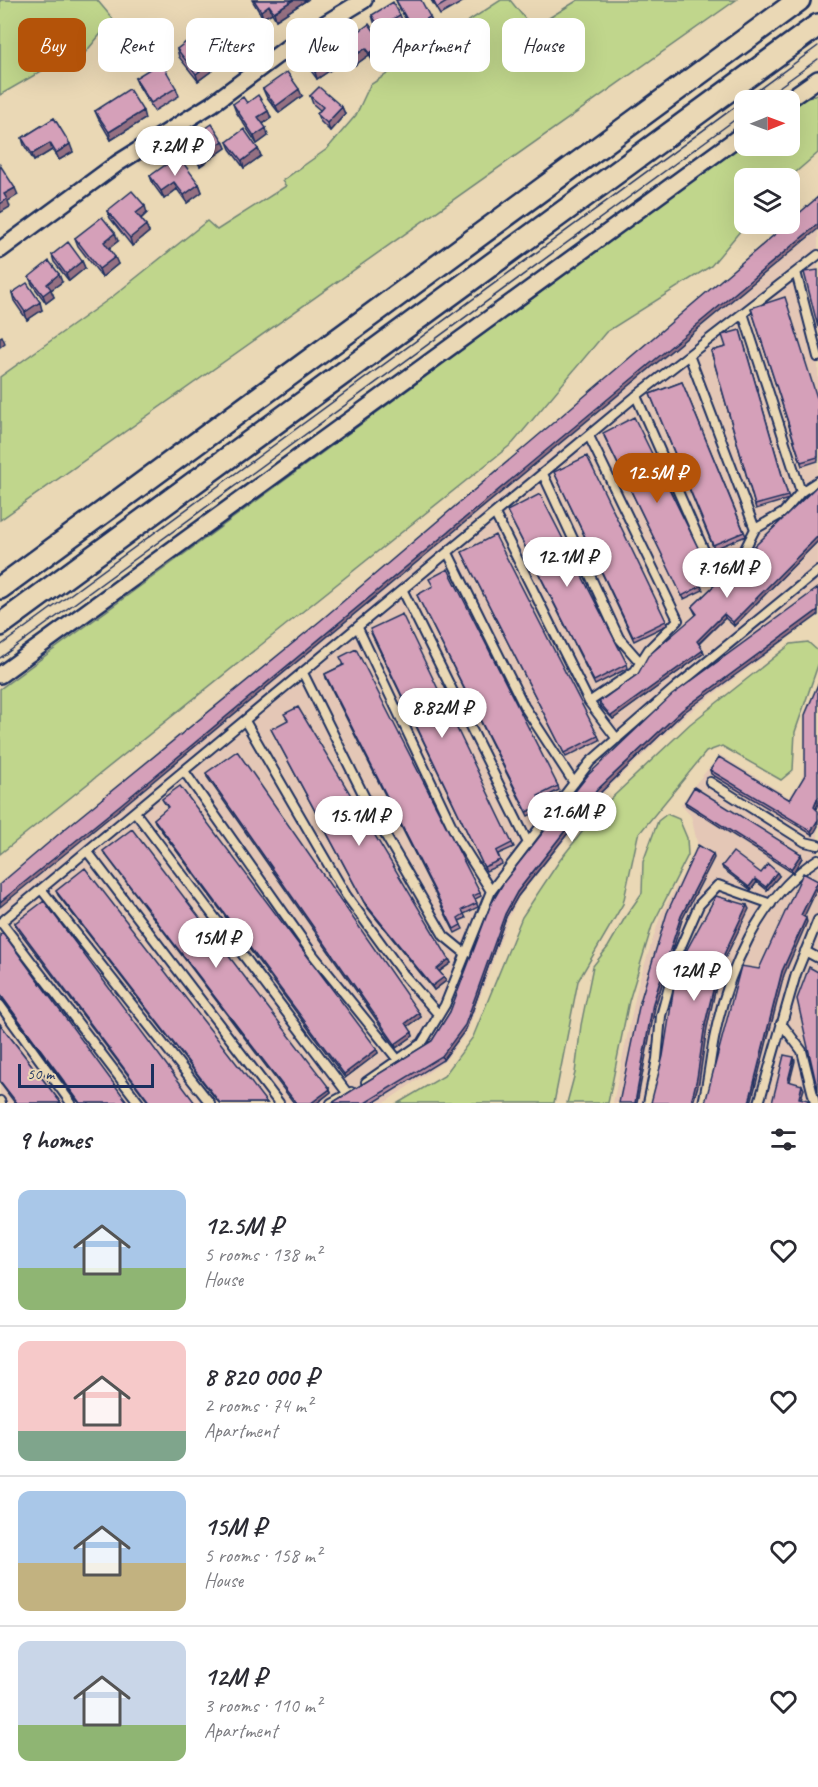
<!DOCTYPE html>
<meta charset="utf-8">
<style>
:root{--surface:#fff;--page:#f7f7f7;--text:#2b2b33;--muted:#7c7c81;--line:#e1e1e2;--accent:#b45309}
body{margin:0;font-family:Caveat,sans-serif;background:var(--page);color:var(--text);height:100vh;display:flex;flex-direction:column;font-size:22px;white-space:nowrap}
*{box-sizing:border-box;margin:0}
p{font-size:20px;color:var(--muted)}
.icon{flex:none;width:33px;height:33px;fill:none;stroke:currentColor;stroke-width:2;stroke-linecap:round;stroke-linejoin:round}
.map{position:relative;height:1103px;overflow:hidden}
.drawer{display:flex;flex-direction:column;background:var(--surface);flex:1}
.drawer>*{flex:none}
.guide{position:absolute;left:18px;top:18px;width:783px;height:54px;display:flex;gap:12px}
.needle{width:39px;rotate:89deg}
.fabs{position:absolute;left:734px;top:90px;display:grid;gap:12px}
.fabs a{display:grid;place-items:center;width:66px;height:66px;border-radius:12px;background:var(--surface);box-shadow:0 6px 24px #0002;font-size:30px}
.scale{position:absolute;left:18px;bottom:15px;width:136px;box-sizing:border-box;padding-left:6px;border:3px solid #1b2f5e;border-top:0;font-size:16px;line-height:21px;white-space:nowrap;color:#1b2f5e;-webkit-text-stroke:4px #ead8b5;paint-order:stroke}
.price{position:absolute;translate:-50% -51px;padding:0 14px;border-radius:21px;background:#fff;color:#222;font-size:20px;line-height:39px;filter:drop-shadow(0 2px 3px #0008)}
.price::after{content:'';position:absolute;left:50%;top:36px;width:18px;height:14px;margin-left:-9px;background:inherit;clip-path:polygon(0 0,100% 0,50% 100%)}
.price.on{background:var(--accent);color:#fff}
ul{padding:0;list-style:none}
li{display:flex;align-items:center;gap:18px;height:150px;padding:0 18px}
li+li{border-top:2px solid var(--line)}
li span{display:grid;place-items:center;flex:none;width:168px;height:120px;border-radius:12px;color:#555}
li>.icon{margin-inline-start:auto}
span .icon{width:72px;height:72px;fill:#fffc;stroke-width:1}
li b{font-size:26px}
h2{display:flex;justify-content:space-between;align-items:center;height:72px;padding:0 18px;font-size:26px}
.tag{padding:0 21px;border-radius:12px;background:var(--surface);box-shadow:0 6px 24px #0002;font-size:21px;line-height:54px}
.tag.on{background:var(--accent);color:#fff}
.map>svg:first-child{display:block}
.built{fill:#e4c7b6}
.green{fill:#c0d68c;stroke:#6e8275;stroke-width:1.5}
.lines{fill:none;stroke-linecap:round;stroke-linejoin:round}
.lane-casing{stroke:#1b2f5e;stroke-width:12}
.street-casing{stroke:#1b2f5e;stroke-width:20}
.secondary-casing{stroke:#1b2f5e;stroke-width:26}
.lane{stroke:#ead8b5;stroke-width:8}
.street{stroke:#ead8b5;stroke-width:15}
.secondary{stroke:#ead8b5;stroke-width:21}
.tram{stroke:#1b2f5e;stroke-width:1.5}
.wall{fill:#b78a9f;stroke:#1b2f5e;stroke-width:1.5}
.shaded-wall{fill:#957082;stroke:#1b2f5e;stroke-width:1.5}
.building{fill:#d5a0b9;stroke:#1b2f5e;stroke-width:1.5}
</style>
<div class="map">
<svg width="818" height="1103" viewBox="0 0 818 1103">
<rect width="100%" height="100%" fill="#ead8b5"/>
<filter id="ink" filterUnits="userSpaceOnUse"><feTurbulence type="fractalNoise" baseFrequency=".0167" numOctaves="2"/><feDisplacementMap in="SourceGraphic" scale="12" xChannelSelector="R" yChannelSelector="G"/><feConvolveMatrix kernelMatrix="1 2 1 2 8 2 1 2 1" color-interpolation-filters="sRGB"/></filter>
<g filter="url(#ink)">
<!-- built -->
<path class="built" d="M818,203V616L682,718L601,795L520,896L509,917L468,1030L445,1061L384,1103H0V882L284,654Z
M818,691V1103H613L638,985L661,914L698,847L691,816L681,805L692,788L720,755L789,797L802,779L809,719Z"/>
<!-- green -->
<path class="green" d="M0,0H97L113,19L75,65L45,69L0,95Z
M501,0H510L526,20L536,26L578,0H736L0,520V377L112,297L207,221L217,230L286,186L282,181L327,149L356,115L370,85Z
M818,94V153L789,178H744V224H746L711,266L606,332L513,443L0,854V689L744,143V146H789V111L805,99Z
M808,642L818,651V665L795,732L793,770L781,780L722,746L706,752L638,835L623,904L578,981L554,1103H398L444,1076L473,1037L522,917L560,860L601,808L690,724L791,644Z
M667,814L679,819L687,838L688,855L652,926L629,1001L608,1103H567L575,1073L581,1025L593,966L608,947L626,916L642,893L643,862L658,821Z"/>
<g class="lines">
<defs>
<path id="lane" d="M796,272L818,357
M743,313L801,492
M689,355L755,529
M636,396L714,573L744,551L755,529L783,513L801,492L818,481
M543,474L619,638L640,662
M495,514L589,702L617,739
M448,553L524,706L574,783
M403,591L528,843
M358,628L458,839L491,891
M303,673L373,814L444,936L466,954
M589,702L635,671L649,649L678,620L589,436
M245,721L346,895L404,975L439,1015
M184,771L314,956L398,1060
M710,782L805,842L818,845
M135,812L348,1094
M87,851L279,1103
M41,889L210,1103
M1,922L139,1103
M0,923L636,396L818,255
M805,951L818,958
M0,1005L71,1103
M781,1023L802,1051L815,1103
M366,1082L422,1043L445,1005L491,891L590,762L676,687L818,571
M0,1101L1,1103
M331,1103L351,1092
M648,1103L657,1059L661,1016L678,953L699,905L718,885L771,904
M703,1103C708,1082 710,1060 714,1039C727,973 759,896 818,859
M759,1103L796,974L818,920"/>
<path id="street" d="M788,100L818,79
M0,250L118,163L212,104L295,42L364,0
M0,675L744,133"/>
<path id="secondary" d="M0,588L799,0
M0,625L818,25"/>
</defs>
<!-- lane casing -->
<use href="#lane" class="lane-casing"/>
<!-- street casing -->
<use href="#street" class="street-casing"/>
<!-- secondary casing -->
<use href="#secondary" class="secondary-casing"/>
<!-- lane -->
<use href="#lane" class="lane"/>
<!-- street -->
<use href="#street" class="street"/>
<!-- secondary -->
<use href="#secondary" class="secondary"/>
<!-- tram -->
<path class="tram" d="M761,100L818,59
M0,646L818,46
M0,658L744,113"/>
</g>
<!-- wall -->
<path class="wall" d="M252,0H307L276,20L272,13L263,18Z
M396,0L430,17L433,24L426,28L428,33L416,39L399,7Z
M431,0H466L440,15Z
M372,15H400L403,22L381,35L374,22Z
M383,43L385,51L372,60L369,55L355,65L345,51L342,44Z
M177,49L218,57L221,64L198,81L179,57Z
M338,55L341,63L317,79L306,64L303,56Z
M135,78L176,88L179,96L154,111L138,85Z
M263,89L302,96L279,113L266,96Z
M310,96L342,107L345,114L330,131L320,121L317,114L320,110L313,104Z
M247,103L268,111L271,118L263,124L268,136L257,144L236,112L233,104Z
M95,111L145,119L111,140L98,118Z
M54,118L73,152L59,160L52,150L34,161L24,145L22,138Z
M223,141L226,148L200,166L189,149L186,142Z
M227,142L258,149L261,156L244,168L230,149Z
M150,176L199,184L202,192L187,203L177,189L164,199L153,184Z
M107,211L147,213L141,219L149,232L132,246L110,218Z
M75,238L118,241L109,248L118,264L102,277L78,246Z
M52,255L82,261L85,268L69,281L54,262Z
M29,277L62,282L51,290L54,297L46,303L32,284Z
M12,293L42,310L27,320L14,301Z
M751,308L818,400V461L802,466Z
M740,330L789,499L756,509L711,351L726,347Z
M682,382L746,536L714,549L650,394Z
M604,436L707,566L708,570L696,576L703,590L684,599Z
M556,476L666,621L667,625L634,641Z
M818,485V541L734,626L725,618L699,644L704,653L613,719L600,706L599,702L638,674L696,615L692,607Z
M507,511L627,664L628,668L595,685Z
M462,552L598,736L600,740L566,757Z
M417,595L558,786L559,790L540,800L544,808L528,816Z
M371,633L512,843L514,847L498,854L502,864L486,871Z
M343,665L480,893L481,896L475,899L478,907L464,914L466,918L459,921L463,929L455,933L326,678L325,674Z
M683,713L599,794L518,896L506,917L466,1029L443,1060L373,1103H332L432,1041L450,1012L504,882Z
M271,729L449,959L451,963L439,972L444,977L446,981L434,990L366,906Z
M710,770L816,809L813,835L711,774Z
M206,773L419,1013L421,1017L408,1026L413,1036L396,1048L207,777Z
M162,799L378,1053L345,1078L155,822L154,819L168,808Z
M685,802L801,854L802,858L793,873L686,805Z
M103,851L330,1089L331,1092L317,1103H294L105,854Z
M722,866L761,873L779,876L767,890L757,882L751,890L723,869Z
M56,891L267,1103H219L58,895Z
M15,923L195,1103H149L16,927Z
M0,935L128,1103H79L0,996Z
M0,1024L61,1103H15L0,1083Z"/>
<!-- shaded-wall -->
<path class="shaded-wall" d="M293,0H307L276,20L274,12Z
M269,5L272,13L263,18L261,11Z
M383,43L385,51L372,60L370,53Z
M366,48L369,55L355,65L352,58Z
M338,55L341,63L317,79L315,72Z
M218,57L221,64L198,81L196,74Z
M299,89L302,96L279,113L276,106Z
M342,107L345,114L330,131L327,123Z
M143,111L145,119L111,140L109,132Z
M268,111L271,118L261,125L258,117Z
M266,128L268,136L257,144L254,136Z
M223,141L226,148L200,166L197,159Z
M50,143L52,150L34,161L32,154Z
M70,144L73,152L59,160L56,153Z
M258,149L261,156L244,168L242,161Z
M174,182L177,189L164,199L161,191Z
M199,184L202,192L187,203L184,195Z
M15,188L18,195L8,201L10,207L0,213V204L4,194Z
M145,206L147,213L139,220L136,213Z
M818,224V229L121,808L0,907V902Z
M146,225L149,232L132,246L130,238Z
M115,233L118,241L107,250L104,242Z
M115,257L118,264L102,277L99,269Z
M82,261L85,268L69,281L66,274Z
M59,274L62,282L51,290L54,297L46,303L43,295L47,284Z
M40,302L42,310L27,320L25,312Z
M2,336L5,343L0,347V337Z
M818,536V541L734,626L733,622Z
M818,610V615L683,713L599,794L518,896L506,917L466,1029L443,1060L442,1056L505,914L517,892L597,790L682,710Z
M724,614L725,618L698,644L697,641Z
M703,650L704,653L613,719L611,716Z
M818,797V804L815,811L814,807Z
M818,820V826L813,835L811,831Z
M713,854L714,858L682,920L655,1007L637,1103H635L653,1003L681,916Z
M801,854L802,858L793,873L791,869Z
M777,872L779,876L767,890L766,887Z
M755,879L757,882L751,890L749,887Z
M818,881V887L803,919L801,915Z
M747,905L749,909L720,969L707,1028L699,1082L693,1103H691L705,1024L719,965Z
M806,918L807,922L784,975L751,1103H749L782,971Z
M449,959L451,963L438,972L437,969Z
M444,977L446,981L434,990L432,986Z
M419,1013L421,1017L407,1027L406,1023Z
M412,1032L413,1036L396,1048L395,1044Z
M377,1049L378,1053L345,1078L344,1074Z
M794,1057L795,1061L789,1085L788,1081Z
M802,1085L804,1089L800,1102L799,1098Z
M330,1089L331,1092L317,1103H311Z"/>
<!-- building -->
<path class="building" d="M254,0H293L274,12L269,5L261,11Z
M396,0H421L430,17L423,21L425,25L414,32Z
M433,0H450L437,8Z
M393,2L400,15L379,27L372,15Z
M369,24L383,43L370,53L366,48L352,58L342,44Z
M199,32L218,57L196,74L177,49Z
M327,39L338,55L315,72L303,56Z
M161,62L176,88L151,103L135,78Z
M287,72L299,89L276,106L263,89Z
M319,87L342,107L327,123L317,114L323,107L310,96Z
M129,89L143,111L109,132L95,111Z
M258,95L268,111L258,117L266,128L254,136L233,104L243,97L247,103Z
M54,118L70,144L56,153L50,143L32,154L22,138Z
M212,124L223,141L197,159L186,142Z
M244,129L258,149L242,161L227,142Z
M178,156L199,184L184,195L174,182L161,191L150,176Z
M0,165L15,188L4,194L7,199L0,204Z
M132,191L145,206L136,213L146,225L130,238L107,211Z
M818,197V224L120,805L0,902V884L66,828L320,621L787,224H789V222Z
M102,217L115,233L104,242L115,257L99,269L75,238Z
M68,242L82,261L66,274L52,255Z
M49,261L59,274L47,284L51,289L43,295L29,277Z
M818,270V327L804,272Z
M27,283L40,302L25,312L12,293Z
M785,297L818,401V457L801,462L751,308Z
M740,330L788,496L755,505L711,351L726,347L722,335Z
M682,382L744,532L713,545L650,394Z
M634,417L707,566L694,572L701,586L682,596L603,433Z
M587,456L666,621L633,637L554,472Z
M818,485V536L733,622L724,614L697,641L703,650L611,716L599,702L638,674L648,656L697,614L692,607Z
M540,494L627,664L594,681L507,511Z
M495,535L598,736L564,753L462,552Z
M448,569L558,786L538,796L543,804L527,812L417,595L433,586L429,579Z
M818,588V610L682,710L597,790L517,892L505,914L465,1025L442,1056L365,1103H332L432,1041L450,1012L491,904L504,882L588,775L672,695Z
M402,614L512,843L496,851L500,860L484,867L370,629Z
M356,649L480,893L473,896L477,903L462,910L464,914L458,918L461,925L454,929L325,674L344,665L340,657Z
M818,684V797L814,807L818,811V820L811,831L710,770L719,757L790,800L805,775V715Z
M298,707L449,959L437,969L444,977L432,986L364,902L271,729L288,720L284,714Z
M237,751L419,1013L406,1023L412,1032L395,1044L206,773Z
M180,786L377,1049L344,1074L154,819L168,807L162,799Z
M694,787L801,854L791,869L685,802Z
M132,829L330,1089L311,1103H296L103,851Z
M698,845L713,854L681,916L653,1003L635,1103H619L640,1002L667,913Z
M733,852L761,873L768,864L777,872L766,887L755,879L749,887L722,866Z
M85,868L267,1103H220L56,891Z
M803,873L818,881L801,915L806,918L782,971L749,1103H705L741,966L759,969Z
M716,896L747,905L719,965L705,1024L697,1078L691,1103H651L663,1056L677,968Z
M44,901L195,1103H150L15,923Z
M3,933L128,1103H80L0,994V935Z
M809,967L818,972V1092L797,999Z
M0,1024L61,1103H17L0,1081Z
M784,1055L794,1057L788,1081L802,1085L799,1098L808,1100L807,1103H772Z"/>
</g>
</svg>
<div class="fabs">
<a><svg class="needle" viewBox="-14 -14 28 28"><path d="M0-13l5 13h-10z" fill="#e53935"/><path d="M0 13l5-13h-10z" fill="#7c7c81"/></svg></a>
<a><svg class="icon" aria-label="layers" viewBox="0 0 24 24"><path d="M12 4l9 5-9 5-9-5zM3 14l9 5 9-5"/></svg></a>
</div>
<div class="scale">50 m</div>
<b class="price" style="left:175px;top:177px">7.2M ₽</b>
<b class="price on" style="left:657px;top:504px">12.5M ₽</b>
<b class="price" style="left:567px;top:588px">12.1M ₽</b>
<b class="price" style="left:727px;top:599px">7.16M ₽</b>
<b class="price" style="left:442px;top:739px">8.82M ₽</b>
<b class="price" style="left:572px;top:843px">21.6M ₽</b>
<b class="price" style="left:359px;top:847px">15.1M ₽</b>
<b class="price" style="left:216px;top:969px">15M ₽</b>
<b class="price" style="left:694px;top:1002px">12M ₽</b>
<div class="guide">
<a class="tag on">Buy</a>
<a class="tag">Rent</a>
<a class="tag">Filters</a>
<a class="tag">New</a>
<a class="tag">Apartment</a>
<a class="tag">House</a>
</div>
</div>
<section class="drawer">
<h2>9 homes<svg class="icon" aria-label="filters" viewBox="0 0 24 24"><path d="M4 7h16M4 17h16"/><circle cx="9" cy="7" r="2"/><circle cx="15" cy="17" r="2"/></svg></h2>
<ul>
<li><span style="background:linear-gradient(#a9c7e8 65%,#8fb573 0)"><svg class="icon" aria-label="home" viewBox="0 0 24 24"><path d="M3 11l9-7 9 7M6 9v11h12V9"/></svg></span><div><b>12.5M ₽</b><p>5 rooms · 138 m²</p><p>House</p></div><svg class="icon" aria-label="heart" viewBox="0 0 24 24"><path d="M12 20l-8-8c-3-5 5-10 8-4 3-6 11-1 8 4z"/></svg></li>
<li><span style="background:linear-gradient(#f6c9c9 75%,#7fa58c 0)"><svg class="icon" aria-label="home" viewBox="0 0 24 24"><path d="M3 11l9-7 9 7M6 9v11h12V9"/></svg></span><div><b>8 820 000 ₽</b><p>2 rooms · 74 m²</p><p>Apartment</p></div><svg class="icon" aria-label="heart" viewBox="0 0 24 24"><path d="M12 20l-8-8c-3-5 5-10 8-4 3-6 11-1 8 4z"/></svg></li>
<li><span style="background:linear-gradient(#a9c7e8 60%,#c2b280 0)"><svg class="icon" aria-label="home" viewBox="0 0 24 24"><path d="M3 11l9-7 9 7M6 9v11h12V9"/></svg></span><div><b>15M ₽</b><p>5 rooms · 158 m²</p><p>House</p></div><svg class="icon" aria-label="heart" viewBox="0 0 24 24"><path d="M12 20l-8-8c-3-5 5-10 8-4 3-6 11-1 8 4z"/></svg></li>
<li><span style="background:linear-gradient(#c9d6e8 70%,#8fb573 0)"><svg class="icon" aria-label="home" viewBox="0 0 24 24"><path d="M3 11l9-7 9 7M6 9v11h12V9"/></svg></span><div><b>12M ₽</b><p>3 rooms · 110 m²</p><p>Apartment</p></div><svg class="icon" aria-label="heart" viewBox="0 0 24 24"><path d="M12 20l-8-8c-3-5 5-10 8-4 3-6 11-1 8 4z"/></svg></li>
</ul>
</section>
